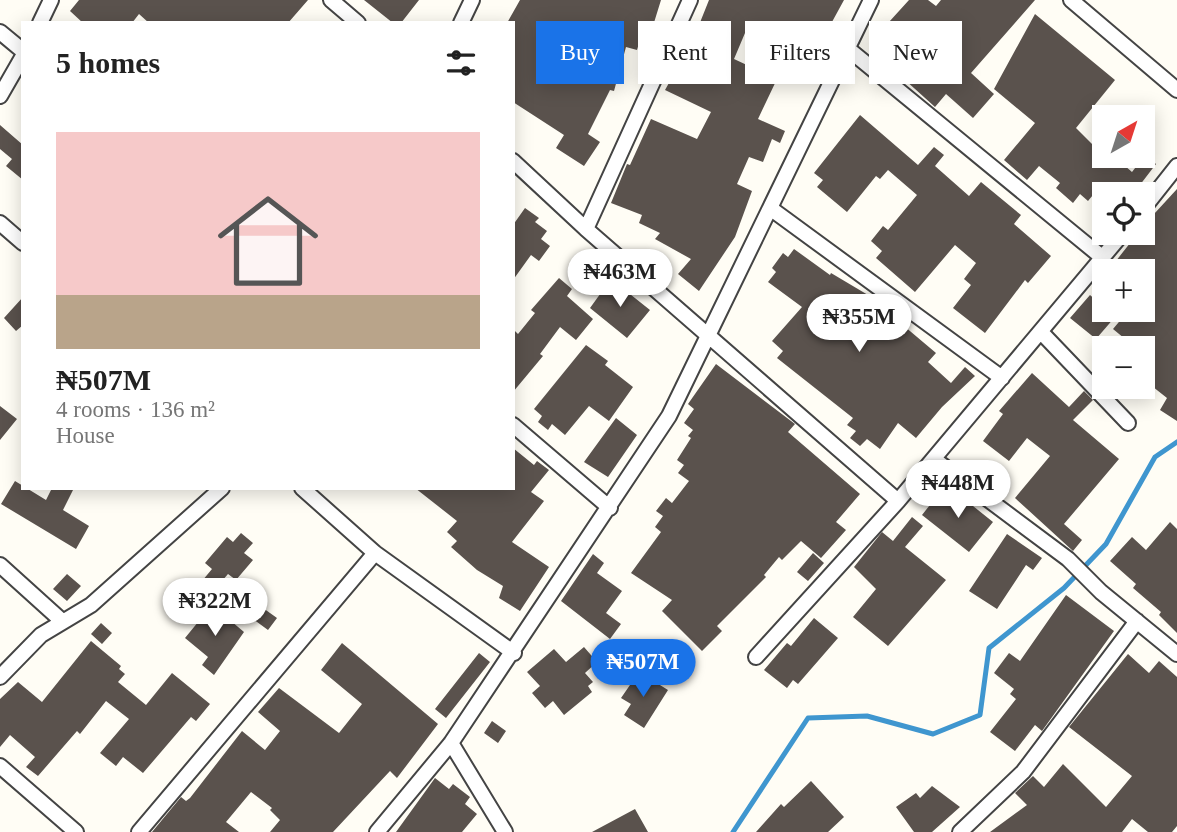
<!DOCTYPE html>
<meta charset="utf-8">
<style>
:root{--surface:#fff;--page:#f2f2f2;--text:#222;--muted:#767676;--accent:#1a73e8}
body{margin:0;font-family:"Times New Roman",serif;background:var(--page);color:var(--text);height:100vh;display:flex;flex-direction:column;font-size:26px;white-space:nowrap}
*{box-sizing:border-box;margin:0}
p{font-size:23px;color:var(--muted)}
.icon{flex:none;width:38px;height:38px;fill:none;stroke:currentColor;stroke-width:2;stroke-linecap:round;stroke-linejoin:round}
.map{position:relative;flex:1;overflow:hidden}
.panel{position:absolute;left:21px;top:21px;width:494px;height:469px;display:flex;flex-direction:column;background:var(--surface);border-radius:0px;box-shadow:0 4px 18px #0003}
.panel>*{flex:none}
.top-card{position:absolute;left:536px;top:21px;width:536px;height:63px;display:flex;gap:14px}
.needle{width:46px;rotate:39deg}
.tools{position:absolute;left:1092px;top:105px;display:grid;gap:14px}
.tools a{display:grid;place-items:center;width:63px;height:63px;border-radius:0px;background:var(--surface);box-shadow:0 4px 18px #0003;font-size:35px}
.price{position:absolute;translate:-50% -60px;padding:0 16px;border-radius:24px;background:#fff;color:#222;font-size:23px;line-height:46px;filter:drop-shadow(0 2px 4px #0008)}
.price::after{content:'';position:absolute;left:50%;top:42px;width:21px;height:16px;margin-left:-10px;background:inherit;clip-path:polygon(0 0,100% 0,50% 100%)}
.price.current{background:var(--accent);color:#fff}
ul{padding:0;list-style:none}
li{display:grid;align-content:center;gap:14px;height:371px;padding:0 35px}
li span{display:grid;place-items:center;height:217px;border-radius:0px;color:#555}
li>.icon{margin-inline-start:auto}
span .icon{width:126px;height:126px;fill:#fffc;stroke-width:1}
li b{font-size:30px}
h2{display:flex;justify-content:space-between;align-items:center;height:84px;padding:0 35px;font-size:30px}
.chip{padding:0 24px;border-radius:0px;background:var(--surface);box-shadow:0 4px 18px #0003;font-size:24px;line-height:63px}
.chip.current{background:var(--accent);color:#fff}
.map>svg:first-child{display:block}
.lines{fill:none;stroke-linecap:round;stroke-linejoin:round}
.stream{stroke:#3f96cf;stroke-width:5}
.building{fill:#5a524d}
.minor-casing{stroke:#444;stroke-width:18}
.minor{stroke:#fff;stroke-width:14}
</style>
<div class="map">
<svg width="1177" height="832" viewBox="0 0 1177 832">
<rect width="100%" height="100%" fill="#fffdf5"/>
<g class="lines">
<!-- stream -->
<path class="stream" d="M733,832L808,718L867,716L933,734L980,715L989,648L1064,588L1106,544L1155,457L1177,442"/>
</g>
<!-- building -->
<path class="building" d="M79,0H308L288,23H149L139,14L132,23H83L70,11Z
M364,0H419L401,23H393Z
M520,0H661L648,42L640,40L637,50L626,47L614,91L610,90L588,134L600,142L584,166L556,148L564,135L513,102V23H507Z
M709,0H844L809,64L745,33L734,59L777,79L758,119L785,131L780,143L772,139L763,162L749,157L737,184L752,191L735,237L699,291L678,274L691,259L655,239L660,233L639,223L642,215L611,203L627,164L630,165L651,119L697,139L711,112L665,90L688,49L699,54L710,29L699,25Z
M909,0H928L936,6L941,0H1035L971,73L994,94L973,118L946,94L935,107L874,52L885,38L879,33Z
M1035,14L1115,80L1076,128L1104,156L1114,161L1117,159L1132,172L1145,155L1156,164L1133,194H1114L1102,184L1088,201L1080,194L1073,203L1056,188L1060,183L1039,166L1027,180L1004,160L1035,123L994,89Z
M860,115L918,165L934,147L944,155L935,166L969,196L981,182L1021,215L1014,224L1051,256L1028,283L1025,280L985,333L953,308L971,285L964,279L976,263L955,245L915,292L876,258L882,251L871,241L883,226L888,230L917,195L888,170L880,179L876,176L847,212L817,187L823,180L814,173Z
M0,125L23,145V180L6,166L12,159L0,149Z
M1177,189V421L1160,410L1167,398L1143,379V348H1136L1113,329L1129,310H1143V271H1108L1138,233H1143V226Z
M525,208L539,218L535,222L547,231L541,239L550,246L539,261L531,255L513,280V225Z
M794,249L830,275L831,273L868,295L904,326L936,353L928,362L951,383L965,367L975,376L942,407L916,438L898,423L880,449L867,439L860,446L850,438L856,431L847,425L853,418L777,358L783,351L772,341L802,307L768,282L776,272L772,268L783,253L788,257Z
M559,278L572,289L567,296L593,319L576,340L560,327L540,354L543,356L513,392V329L518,334L535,313L531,310Z
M611,279L650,310L627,338L590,308Z
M1090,295L1115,317L1096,339L1070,318Z
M23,297V325L16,331L4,318Z
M586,345L608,361L605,365L633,387L609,421L589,406L565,435L552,424L548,430L538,422L542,416L534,409Z
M716,364L795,424L788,432L860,494L836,522L846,530L821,558L801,541L782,560L779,557L764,575L766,577L717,626L722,631L702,651L662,611L672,600L631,573L661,532L655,527L663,516L656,511L666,498L672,503L689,481L678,473L684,465L677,460L691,438L688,436L693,430L684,423L694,409L688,404Z
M1032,373L1069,407L1084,391L1093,400L1073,420L1119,459L1064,524L1082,540L1073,551L1015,498L1050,456L1027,438L1009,461L983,441L1003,414L999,411Z
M0,406L17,419L0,440Z
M616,418L637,435L608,477L584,462Z
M513,448L534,465L537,461L549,470L531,492L544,501L512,542L549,567L520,611L499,598L503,586L477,570L451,547L457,541L447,532L457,521L415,488H513Z
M15,481L46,500L52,488H74L63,510L89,526L76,549L1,504Z
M953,490L993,522L969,552L922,515L937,496L944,502Z
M912,517L923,526L905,547L946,580L888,646L853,617L876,589L854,567L882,532L893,541Z
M1170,522L1177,529V633L1159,615L1161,612L1133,588L1136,584L1110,561L1132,537L1146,550Z
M241,533L253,543L244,553L253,560L236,580L228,574L204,602L192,593L212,569L205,563L227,537L233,542Z
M1007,534L1042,558L1033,570L1026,565L997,609L969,591Z
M813,553L824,563L808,581L797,572Z
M593,554L604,563L597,573L622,591L606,613L621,624L610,639L561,601Z
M67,574L81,586L67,601L53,589Z
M1066,595L1114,631L1042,731L1035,725L1015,751L990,732L1016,699L1010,694L1014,689L994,673L1009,653L1020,661Z
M212,605L244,632L214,675L202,665L208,657L185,638Z
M263,608L277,618L268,630L253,619Z
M814,618L838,638L798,684L793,680L787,688L764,670L787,643L791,646Z
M101,623L112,633L102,644L91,634Z
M91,641L121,666L119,669L125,674L118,682L146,705L172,673L210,704L196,721L191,717L143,773L123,757L116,766L100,753L129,719L106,701L80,734L77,731L38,776L26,767L35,757L10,735L0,747V699L18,682L42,702Z
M342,643L438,724L397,778L390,771L333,832H270L280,820L270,810L272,808L251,792L226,822L239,832H152L181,797L186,801L190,798L242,731L265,750L280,731L258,712L279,688L339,733L362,704L321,670Z
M584,647L597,662L585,673L593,682L588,686L592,692L564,715L553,701L545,708L532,693L540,686L527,672L554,649L566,662Z
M479,653L490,662L446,718L435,709Z
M1128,654L1149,673L1159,661L1177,677V826L1172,832H1148L1132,819L1122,832H990L1027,805L1015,793L1033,776L1044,787L1063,764L1106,807L1132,776L1069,727Z
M639,672L668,690L644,728L624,715L631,704L621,698Z
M492,721L506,731L498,743L484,733Z
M435,778L449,789L453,784L470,797L465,804L477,814L462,832H396Z
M811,781L844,817L828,832H756L781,804L784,807Z
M932,786L960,807L932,832H914L896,807L916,793L920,798Z
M635,809L648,832H592Z"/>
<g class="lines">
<defs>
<path id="minor" d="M331,0L358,23
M1071,0L1177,90
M40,23L51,0
M461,23L472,0
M0,32L23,51
M847,48L1103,258
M0,96L23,56
M513,161L586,229L898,501
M770,208L1002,378
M1143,209L1177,166
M0,223L23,243
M586,229L690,0
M1041,332L1128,423
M513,425L610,508
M934,459L1068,559L1101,592L1177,654
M302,488L375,553L514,653
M0,565L62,621
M756,657L898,501L1123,233
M0,677L41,635L91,605L222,488
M451,743L505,832
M0,766L76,832
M139,832L375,553
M377,832L451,743L669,416L871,0
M960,832L1023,772L1137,621"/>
</defs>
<!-- minor casing -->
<use href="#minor" class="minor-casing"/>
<!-- minor -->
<use href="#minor" class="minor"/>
</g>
</svg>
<div class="tools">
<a><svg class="needle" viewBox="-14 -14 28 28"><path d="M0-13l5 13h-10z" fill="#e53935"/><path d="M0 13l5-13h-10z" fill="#767676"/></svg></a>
<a><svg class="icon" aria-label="locate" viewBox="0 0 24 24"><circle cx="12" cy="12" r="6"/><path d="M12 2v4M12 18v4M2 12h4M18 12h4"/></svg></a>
<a>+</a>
<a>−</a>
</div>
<b class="price" style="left:620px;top:309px">₦463M</b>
<b class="price" style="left:859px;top:354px">₦355M</b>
<b class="price" style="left:958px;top:520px">₦448M</b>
<b class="price" style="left:215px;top:638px">₦322M</b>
<b class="price current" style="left:643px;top:699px">₦507M</b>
<div class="top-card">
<a class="chip current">Buy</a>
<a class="chip">Rent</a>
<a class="chip">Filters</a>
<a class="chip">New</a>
</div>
<section class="panel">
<h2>5 homes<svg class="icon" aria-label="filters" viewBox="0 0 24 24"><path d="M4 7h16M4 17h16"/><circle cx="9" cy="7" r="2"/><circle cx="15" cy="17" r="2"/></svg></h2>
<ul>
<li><span style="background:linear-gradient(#f6c9c9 75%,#b9a48a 0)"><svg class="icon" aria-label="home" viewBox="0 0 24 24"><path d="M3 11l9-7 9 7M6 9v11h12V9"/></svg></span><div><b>₦507M</b><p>4 rooms · 136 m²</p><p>House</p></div></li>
</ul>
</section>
</div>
